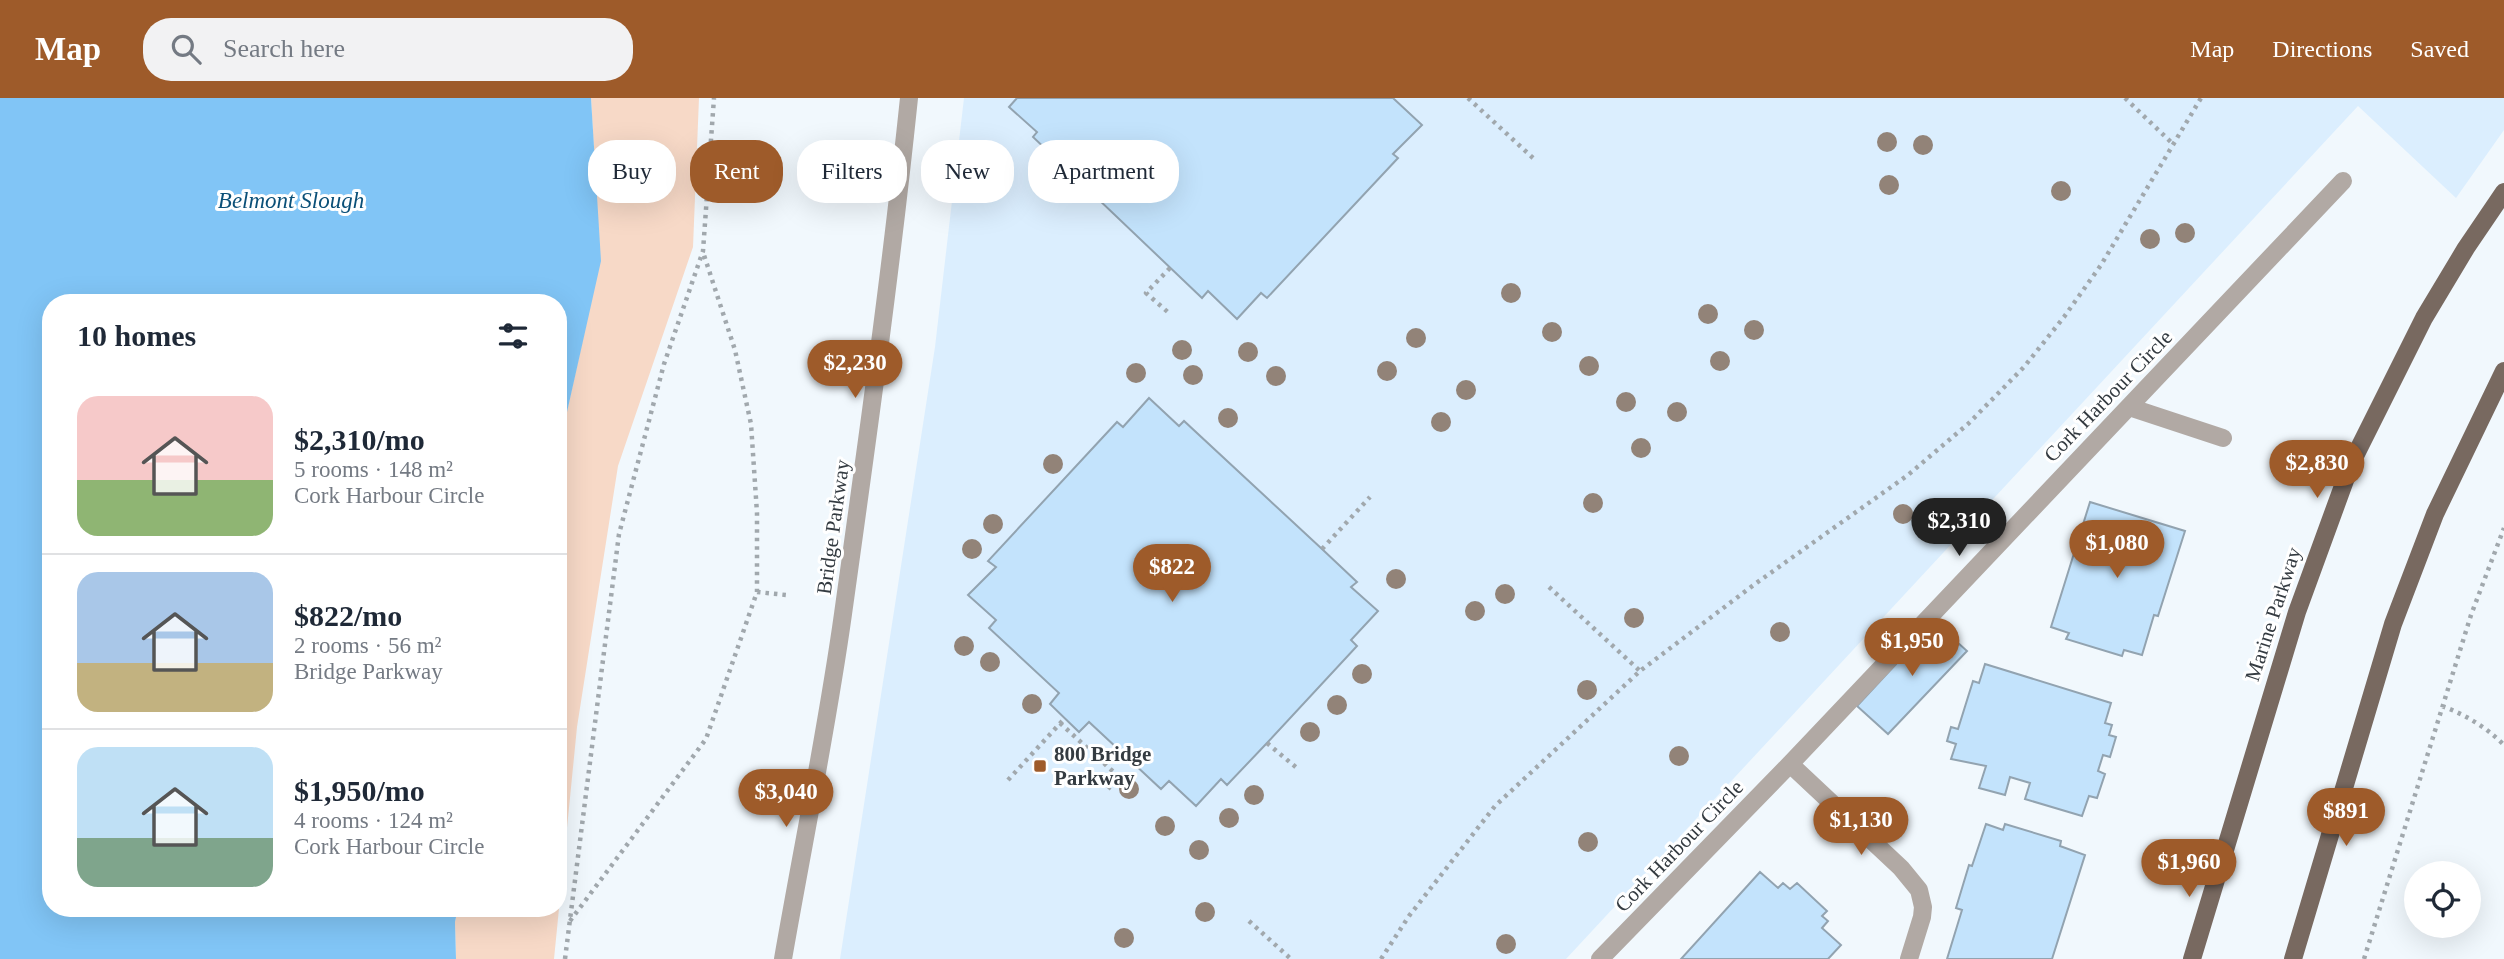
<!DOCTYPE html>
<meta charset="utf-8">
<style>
:root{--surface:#fff;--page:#f2f2f3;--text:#1f2937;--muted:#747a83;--line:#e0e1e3;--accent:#9e5b2a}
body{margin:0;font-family:"Times New Roman",serif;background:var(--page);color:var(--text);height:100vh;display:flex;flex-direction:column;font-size:26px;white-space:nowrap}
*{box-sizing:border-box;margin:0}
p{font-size:23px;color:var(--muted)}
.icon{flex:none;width:38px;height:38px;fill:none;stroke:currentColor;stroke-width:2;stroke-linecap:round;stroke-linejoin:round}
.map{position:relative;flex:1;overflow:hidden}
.sheet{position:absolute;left:42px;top:196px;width:525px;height:623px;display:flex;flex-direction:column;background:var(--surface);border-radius:28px;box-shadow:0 7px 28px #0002}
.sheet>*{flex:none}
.top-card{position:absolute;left:588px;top:42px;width:665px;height:63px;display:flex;gap:14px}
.buttons{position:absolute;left:2404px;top:763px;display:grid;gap:14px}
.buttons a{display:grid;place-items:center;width:77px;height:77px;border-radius:50%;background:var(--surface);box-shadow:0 7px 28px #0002;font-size:35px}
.price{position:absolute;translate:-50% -60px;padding:0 16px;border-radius:24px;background:var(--accent);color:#fff;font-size:23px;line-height:46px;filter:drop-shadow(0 2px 4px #0008)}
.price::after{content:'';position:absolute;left:50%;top:42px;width:21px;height:16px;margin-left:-10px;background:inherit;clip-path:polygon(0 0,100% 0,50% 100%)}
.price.selected{background:#222;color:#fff}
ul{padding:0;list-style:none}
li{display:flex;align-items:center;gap:21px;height:175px;padding:0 35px}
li+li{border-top:2px solid var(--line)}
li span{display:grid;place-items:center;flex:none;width:196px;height:140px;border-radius:21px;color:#555}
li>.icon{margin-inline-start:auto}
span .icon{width:84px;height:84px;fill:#fffc;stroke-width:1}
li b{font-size:30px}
h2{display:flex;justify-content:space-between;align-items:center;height:84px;padding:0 35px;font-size:30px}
.chip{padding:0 24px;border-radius:28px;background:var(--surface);box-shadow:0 7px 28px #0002;font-size:24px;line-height:63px}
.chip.selected{background:var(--accent);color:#fff}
header{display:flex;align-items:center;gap:42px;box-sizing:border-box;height:98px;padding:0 35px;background:var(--accent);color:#fff}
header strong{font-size:33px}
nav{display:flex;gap:38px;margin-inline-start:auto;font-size:24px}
.search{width:490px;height:63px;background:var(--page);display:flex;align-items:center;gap:18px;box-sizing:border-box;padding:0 24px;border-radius:28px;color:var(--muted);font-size:26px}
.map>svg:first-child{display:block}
.built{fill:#dbeefe}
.green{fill:#f7d9c7}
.water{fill:#81c5f6}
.building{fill:#c3e3fc;stroke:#92a3b0;stroke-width:2}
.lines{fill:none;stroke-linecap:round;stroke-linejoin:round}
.path{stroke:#a1a8ad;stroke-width:4.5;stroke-dasharray:3.5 5;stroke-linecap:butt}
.minor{stroke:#b1a9a4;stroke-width:18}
.major{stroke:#786960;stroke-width:18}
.tree{fill:#928378}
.poi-dot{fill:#9e5b2a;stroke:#fff;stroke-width:2.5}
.labels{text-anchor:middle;stroke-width:6;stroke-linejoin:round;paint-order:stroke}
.street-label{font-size:21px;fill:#343b41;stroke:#fff}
.poi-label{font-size:21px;font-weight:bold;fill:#343b41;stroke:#fff;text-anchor:start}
.water-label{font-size:23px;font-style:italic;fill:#0b5078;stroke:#fff}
</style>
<header>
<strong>Map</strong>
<div class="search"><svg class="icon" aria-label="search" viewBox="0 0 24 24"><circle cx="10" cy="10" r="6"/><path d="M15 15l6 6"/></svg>Search here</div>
<nav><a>Map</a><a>Directions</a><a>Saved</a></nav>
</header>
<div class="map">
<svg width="2504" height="861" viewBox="0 0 2504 861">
<rect width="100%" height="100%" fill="#f1f8fd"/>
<!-- built -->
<path class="built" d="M964,0H2504V32L2456,100L2358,8L1566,861H840L935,249Z"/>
<!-- green -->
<path class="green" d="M591,0H699L693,149L618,368L577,629L554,861H456L455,824L458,810H558V354L600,163Z"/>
<!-- water -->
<path class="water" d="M0,0H591L601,163L558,354V205H51V810H458L455,824L456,861H0Z"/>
<!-- building -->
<path class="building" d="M1017,0H1393L1422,27L1393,56L1398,60L1267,200L1261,195L1237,221L1208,193L1202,200L1033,39L1037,34L1009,9Z
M1149,300L1179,328L1184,323L1322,451L1357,484L1351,489L1378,513L1351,542L1357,548L1267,645L1227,687L1221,681L1196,708L1169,683L1161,691L1089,624L1079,634L1050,606L1059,595L989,530L996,522L968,497L996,469L988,463L1117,324L1123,329Z
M2090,404L2185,433L2158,518L2154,517L2142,557L2124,552L2122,558L2066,541L2069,535L2051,529Z
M1935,524L1967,553L1888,636L1857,608Z
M1985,566L2111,605L2105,625L2112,627L2109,637L2116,639L2110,659L2103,657L2098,673L2105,676L2097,700L2089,698L2082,718L2025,701L2030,685L2010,679L2005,697L1979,690L1986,668L1951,661L1956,646L1947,643L1951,629L1958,631L1973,583L1979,585Z
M1986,726L2003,732L2005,726L2061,743L2060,748L2085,757L2052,861H1947L1962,812L1956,810L1969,767L1972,768Z
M1760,774L1778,790L1783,785L1790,791L1797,785L1827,813L1822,818L1828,823L1822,830L1841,847L1828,861H1681Z"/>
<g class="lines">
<!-- path -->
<path class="path" d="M1468,0L1533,60
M2125,0L2173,46
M1170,170L1146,195L1170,216
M1322,451L1370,399
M1549,489L1640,573
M757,494L786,497
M2442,608C2466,617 2486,629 2504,647
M1060,625L1119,679L1108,691
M1267,645L1298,671
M1008,682L1065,620
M570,823L706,641L757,494V415L751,326L735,252L703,154
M1249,823L1291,861
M565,861L619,436L664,266L703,153L714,0
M1381,861L1409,818L1495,708L1640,573L1755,486L1908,377L1968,326L2024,269L2064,219L2101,167L2201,0
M2364,861L2471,517L2504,430"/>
<!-- minor -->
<path class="minor" d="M2129,309L2223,340
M1790,666L1901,770L1919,792L1923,809L1922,819L1909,861
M783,861C803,746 827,631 843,516C867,344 891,173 909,0
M1600,861L1790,666L2343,83"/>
<!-- major -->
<path class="major" d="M2192,861L2297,514L2351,366L2424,220L2466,150L2504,94
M2293,861L2393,526L2435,416L2504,273"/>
</g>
<!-- trees -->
<g class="tree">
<circle cx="1887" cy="44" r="10"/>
<circle cx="1923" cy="47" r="10"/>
<circle cx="1889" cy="87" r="10"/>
<circle cx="2061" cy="93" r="10"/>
<circle cx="2185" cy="135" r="10"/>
<circle cx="2150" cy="141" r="10"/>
<circle cx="1511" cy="195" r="10"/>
<circle cx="1708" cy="216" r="10"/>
<circle cx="1754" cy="232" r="10"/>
<circle cx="1552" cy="234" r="10"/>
<circle cx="1416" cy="240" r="10"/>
<circle cx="1182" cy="252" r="10"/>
<circle cx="1248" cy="254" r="10"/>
<circle cx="1720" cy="263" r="10"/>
<circle cx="1589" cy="268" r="10"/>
<circle cx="1387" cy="273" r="10"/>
<circle cx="1136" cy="275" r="10"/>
<circle cx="1193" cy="277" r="10"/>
<circle cx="1276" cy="278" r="10"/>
<circle cx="1466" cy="292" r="10"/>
<circle cx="1626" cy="304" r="10"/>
<circle cx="1677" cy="314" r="10"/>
<circle cx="1228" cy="320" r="10"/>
<circle cx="1441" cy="324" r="10"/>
<circle cx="1641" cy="350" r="10"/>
<circle cx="1053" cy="366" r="10"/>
<circle cx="1593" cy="405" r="10"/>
<circle cx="1903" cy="416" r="10"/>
<circle cx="993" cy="426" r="10"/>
<circle cx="972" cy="451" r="10"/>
<circle cx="1396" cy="481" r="10"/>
<circle cx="1505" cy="496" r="10"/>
<circle cx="1475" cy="513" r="10"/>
<circle cx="1634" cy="520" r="10"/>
<circle cx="1780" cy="534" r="10"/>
<circle cx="964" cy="548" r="10"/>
<circle cx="990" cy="564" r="10"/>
<circle cx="1362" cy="576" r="10"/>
<circle cx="1587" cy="592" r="10"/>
<circle cx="1032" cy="606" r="10"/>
<circle cx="1337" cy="607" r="10"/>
<circle cx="1310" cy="634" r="10"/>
<circle cx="1679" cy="658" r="10"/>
<circle cx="1129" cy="691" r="10"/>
<circle cx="1254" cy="697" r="10"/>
<circle cx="1229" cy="720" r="10"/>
<circle cx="1165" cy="728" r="10"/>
<circle cx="1588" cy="744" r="10"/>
<circle cx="1199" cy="752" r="10"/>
<circle cx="1205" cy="814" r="10"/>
<circle cx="1124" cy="840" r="10"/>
<circle cx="1506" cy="846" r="10"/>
</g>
<!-- markers -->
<rect class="poi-dot" x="1033" y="661" width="14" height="14" rx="3.5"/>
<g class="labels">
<!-- street labels -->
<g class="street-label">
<text transform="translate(2108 298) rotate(-46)" y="7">Cork Harbour Circle</text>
<text transform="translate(833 429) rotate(-82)" y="7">Bridge Parkway</text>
<text transform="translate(2273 516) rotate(-72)" y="7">Marine Parkway</text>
<text transform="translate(1679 748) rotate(-46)" y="7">Cork Harbour Circle</text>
</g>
<!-- poi labels -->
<g class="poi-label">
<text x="1054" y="663">800 Bridge<tspan x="1054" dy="24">Parkway</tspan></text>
</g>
<!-- water labels -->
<g class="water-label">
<text x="291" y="110">Belmont Slough</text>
</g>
</g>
</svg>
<div class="buttons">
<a><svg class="icon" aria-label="locate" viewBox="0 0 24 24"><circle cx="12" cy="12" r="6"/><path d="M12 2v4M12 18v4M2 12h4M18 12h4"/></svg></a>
</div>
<b class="price" style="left:855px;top:302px">$2,230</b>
<b class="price" style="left:2317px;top:402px">$2,830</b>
<b class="price selected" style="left:1959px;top:460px">$2,310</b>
<b class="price" style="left:2117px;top:482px">$1,080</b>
<b class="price" style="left:1172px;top:506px">$822</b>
<b class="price" style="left:1912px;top:580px">$1,950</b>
<b class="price" style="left:786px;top:731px">$3,040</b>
<b class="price" style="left:2346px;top:750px">$891</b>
<b class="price" style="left:1861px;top:759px">$1,130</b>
<b class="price" style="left:2189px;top:801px">$1,960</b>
<div class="top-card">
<a class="chip">Buy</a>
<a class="chip selected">Rent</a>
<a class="chip">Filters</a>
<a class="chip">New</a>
<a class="chip">Apartment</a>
</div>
<section class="sheet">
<h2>10 homes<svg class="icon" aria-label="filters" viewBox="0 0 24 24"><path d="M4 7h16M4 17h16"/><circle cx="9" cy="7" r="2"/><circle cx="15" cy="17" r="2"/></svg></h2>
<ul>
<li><span style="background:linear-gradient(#f6c9c9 60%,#8fb573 0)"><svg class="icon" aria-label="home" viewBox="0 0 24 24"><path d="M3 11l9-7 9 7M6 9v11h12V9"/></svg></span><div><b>$2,310/mo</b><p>5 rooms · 148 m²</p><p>Cork Harbour Circle</p></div></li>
<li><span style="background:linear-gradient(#a9c7e8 65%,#c2b280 0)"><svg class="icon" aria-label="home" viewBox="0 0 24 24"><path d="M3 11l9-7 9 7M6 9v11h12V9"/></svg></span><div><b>$822/mo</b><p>2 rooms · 56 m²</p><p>Bridge Parkway</p></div></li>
<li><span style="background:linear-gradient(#bfe0f5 65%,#7fa58c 0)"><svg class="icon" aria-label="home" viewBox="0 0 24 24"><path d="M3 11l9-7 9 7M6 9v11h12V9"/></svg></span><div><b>$1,950/mo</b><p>4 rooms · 124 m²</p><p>Cork Harbour Circle</p></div></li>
</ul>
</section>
</div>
